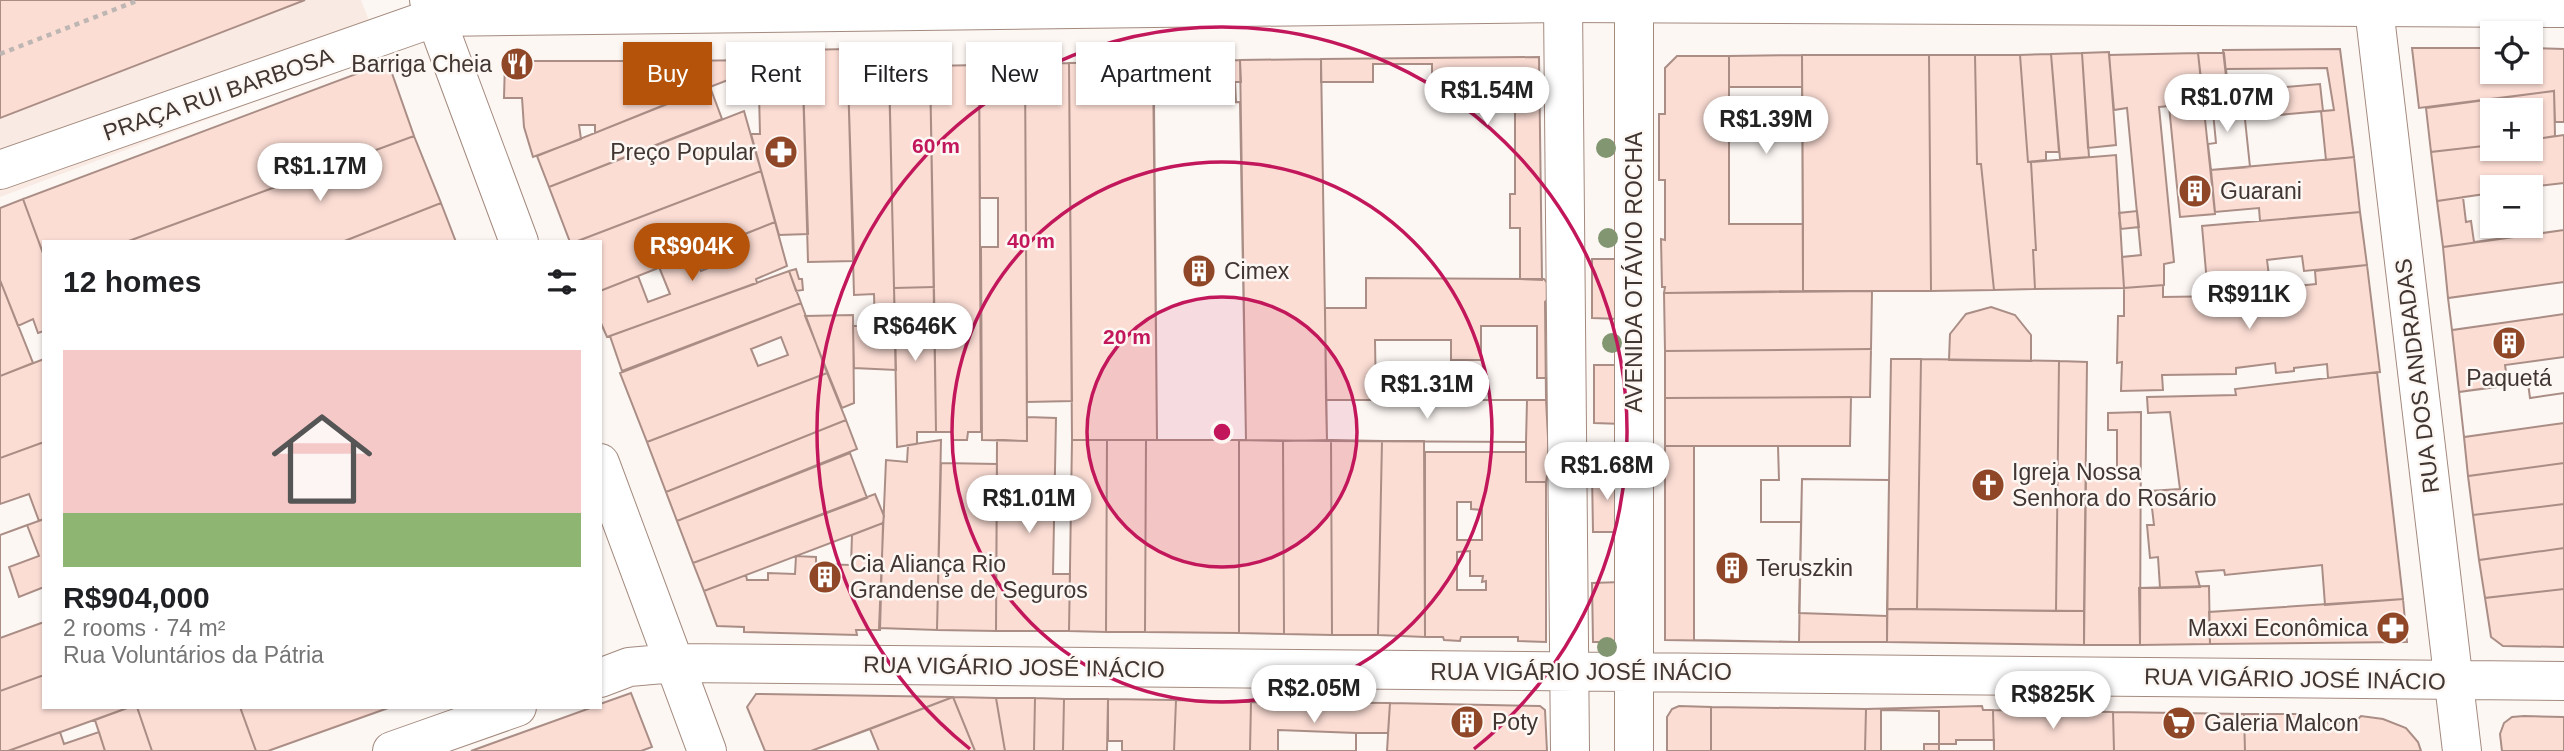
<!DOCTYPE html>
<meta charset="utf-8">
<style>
:root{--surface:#fff;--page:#f6f6f6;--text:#202124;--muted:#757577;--line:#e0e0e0;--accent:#b45309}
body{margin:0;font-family:Helvetica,sans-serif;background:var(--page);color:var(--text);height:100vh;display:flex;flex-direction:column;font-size:26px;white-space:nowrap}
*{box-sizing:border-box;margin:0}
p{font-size:23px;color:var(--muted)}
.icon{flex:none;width:38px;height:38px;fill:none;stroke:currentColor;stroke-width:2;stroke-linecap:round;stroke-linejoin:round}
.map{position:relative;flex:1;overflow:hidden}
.panel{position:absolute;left:42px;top:240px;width:560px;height:469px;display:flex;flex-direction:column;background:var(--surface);border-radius:0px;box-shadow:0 2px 5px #0004}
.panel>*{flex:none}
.hud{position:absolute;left:623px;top:42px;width:665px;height:63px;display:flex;gap:14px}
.fabs{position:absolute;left:2480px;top:21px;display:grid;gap:14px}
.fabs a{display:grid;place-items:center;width:63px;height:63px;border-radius:0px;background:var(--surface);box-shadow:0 2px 5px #0004;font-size:35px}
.price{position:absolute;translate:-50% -60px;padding:0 16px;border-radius:24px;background:#fff;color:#222;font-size:23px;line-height:46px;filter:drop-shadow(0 2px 4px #0008)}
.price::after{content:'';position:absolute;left:50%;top:42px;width:21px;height:16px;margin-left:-10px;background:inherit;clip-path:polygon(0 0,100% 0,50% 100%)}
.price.selected{background:var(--accent);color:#fff}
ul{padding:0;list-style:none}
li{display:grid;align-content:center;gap:14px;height:371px;padding:0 21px}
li+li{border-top:2px solid var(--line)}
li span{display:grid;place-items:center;height:217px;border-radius:0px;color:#555}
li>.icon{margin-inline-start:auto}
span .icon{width:126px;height:126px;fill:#fffc;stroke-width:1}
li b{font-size:30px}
h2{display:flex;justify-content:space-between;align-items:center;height:84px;padding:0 21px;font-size:30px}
.tag{padding:0 24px;border-radius:0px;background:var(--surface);box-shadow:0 2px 5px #0004;font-size:24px;line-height:63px}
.tag.selected{background:var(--accent);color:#fff}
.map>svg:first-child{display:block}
.built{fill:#f9eae3}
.building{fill:#fbddd4;stroke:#aa8e86;stroke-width:2;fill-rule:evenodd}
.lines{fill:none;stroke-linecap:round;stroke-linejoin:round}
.minor-casing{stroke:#a38a7e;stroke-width:40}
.tertiary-casing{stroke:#a38a7e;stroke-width:40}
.secondary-casing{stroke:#a38a7e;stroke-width:40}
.path{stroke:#beb6b3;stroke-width:4.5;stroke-dasharray:5 5;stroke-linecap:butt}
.minor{stroke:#fff;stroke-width:38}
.tertiary{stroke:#fff;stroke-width:38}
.secondary{stroke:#fff;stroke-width:38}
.tree{fill:#839672}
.ring{fill:none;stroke:#c2185b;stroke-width:3.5}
.labels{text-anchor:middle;stroke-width:5;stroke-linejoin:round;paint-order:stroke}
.poi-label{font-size:23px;fill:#413631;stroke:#fdf7f4;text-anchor:start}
.street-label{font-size:23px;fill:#413631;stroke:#fdf7f4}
.centre{fill:#c2185b;stroke:#fdf7f4;stroke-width:3.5}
.ring-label{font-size:21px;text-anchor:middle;font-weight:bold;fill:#c2185b;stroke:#fdf7f4;stroke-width:5;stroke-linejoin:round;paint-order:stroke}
</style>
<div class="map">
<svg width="2564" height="751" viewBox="0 0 2564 751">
<rect width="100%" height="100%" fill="#fdf7f4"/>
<!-- built -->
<path class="built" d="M0,0H361L382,54L0,197Z"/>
<!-- building -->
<path class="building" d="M0,0H305L0,118Z
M2412,48H2492V72H2530V48L2564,49V122H2555L2554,91L2419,108Z
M847,49L854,261L808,262L802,50Z
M2340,49L2354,157L2326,160L2321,111L2245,118L2244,110L2230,111L2223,50Z
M802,50L808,234L779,235L751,134H760L758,52Z
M2109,52L2116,145L2088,148L2082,53Z
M2082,53L2089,157L2060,159L2051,54Z
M2198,53L2215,214L2180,217L2169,106L2159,107L2174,262L2164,264V285L2124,288L2122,257L2141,255L2127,108L2114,110L2109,55Z
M2198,53H2224L2230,111L2244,110L2250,167L2211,170L2208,144L2216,143L2213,112L2205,113Z
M2051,54L2059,152H2046V160L2028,162L2020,55Z
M1802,55L1803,224H1729V56Z
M1802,55H1929L1931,291H1803Z
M1929,55H1975L1977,164H1981L1994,290L1931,291Z
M1975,55H2020L2028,162H2031L2036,250H2033L2035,289L1994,290L1981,164H1977Z
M1677,56H1729V224H1803V291L1664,293L1665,287H1662L1661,239L1665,240V180H1659V114H1665V68Z
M1539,57L1542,280L1520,279V228H1510V194H1515V87H1432V64H1373V82H1321V59Z
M1321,59L1327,441L1246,440L1240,60Z
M759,60V68L679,99L674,84L675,61Z
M1240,60L1241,82H1235L1236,102H1240L1246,440H1157L1154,103L1157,84L1153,85V62Z
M505,61H675L674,84L679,99L595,133V125H579L581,139L533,157L524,127L522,98H504Z
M388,62L414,136L126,242H44V256L23,199Z
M1153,62L1157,440H1072L1069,63Z
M1069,63L1072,401L1027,402L1025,64Z
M1025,64L1027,441L982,440L981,247H998V198H980L979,65Z
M979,65L981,432H968L967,440H952V432H936L930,66Z
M889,66H930L934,287L894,288Z
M2327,68L2334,110L2245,118L2244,110L2230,111L2226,69Z
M889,76L896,370L854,368L853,326H875L874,294L854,295L848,77Z
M2320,84L2323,111L2245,118L2244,110L2230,111L2228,92Z
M710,87L722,119L549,187L537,156Z
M1729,87H1802L1803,224H1729Z
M2554,91L2555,136L2530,140V110H2492V145L2431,152L2426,108Z
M2228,92L2230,111L2244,110L2250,167L2211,170L2208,144L2216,143L2213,112L2205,113L2203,94Z
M1240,102L1246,440H1157L1154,103Z
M744,111L761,171L575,242H570L549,187Z
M2564,135V183L2530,187H2492V193L2437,201L2431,152L2492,145V149H2530V140Z
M414,136L441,203L342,242H126Z
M2116,155L2124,288L2035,289L2033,250H2036L2031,162Z
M2354,157L2360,212L2260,221L2259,208L2215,212L2211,170Z
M761,171L775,222L600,291V242H575Z
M2564,183V230L2474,242L2471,221L2466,222L2463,197L2492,193V226H2530V187Z
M2564,183V230L2443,247L2437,201L2492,193V226H2530V187Z
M23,199L44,256V331L38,333L33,319L18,326L0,280V208Z
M441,203L456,242H342Z
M2137,211L2139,227L2121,229L2119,213Z
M2360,212L2367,265L2304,271L2302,256L2267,260L2269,276L2207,283L2202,226Z
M775,222L787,266L756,279L757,283L607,337L600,321V291L638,276L648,302L670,294L659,267L694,254L701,271L742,255L735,238Z
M2564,230V282L2448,298L2443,247Z
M1592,259H1620V319L1592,318Z
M2367,265L2380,372L2328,378L2327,364L2294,368V371L2276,373L2275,363L2236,368V374L2162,375L2163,390L2121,391L2122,362L2117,363L2118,316H2124V288L2163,285V297L2226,296L2229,313L2239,312L2237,292L2316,284L2315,271Z
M796,269L799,279H802L803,290L796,291L789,271Z
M789,271L801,303L622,371L610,336Z
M1366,278L1544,279L1548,284V299L1545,302L1546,400H1326L1325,308H1366Z
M0,280L33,363L0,376Z
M2564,282V314L2452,330L2448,298Z
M2564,282V314L2452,330L2448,298Z
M934,287L936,432H917V444L897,447L894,288Z
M1872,291L1871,349L1665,351L1664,293Z
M801,303L827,373L647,442L620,373ZM781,337L788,355L758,366L751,349Z
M1991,307L2015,315L2031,335V361L1949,360L1950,334L1966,314Z
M2564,314V357L2505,365L2508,385L2459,392L2452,330Z
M853,315L854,403L842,408L805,316Z
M1481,326H1537V378H1546V400H1376L1375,340H1451V360H1481Z
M1871,349L1870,397L1665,398V351Z
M44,359V442L0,458V376Z
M1891,359H1921L1917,609H1887Z
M1921,359L2059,361L2056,611L1917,609Z
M2059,361L2087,362L2084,611H2056Z
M1594,365H1622L1623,424L1594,423Z
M2377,372L2403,599L2325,605L2322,565L2225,575L2224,570L2196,572L2200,587L2160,588L2158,557L2150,558L2147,525H2154L2150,491L2180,489L2170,412L2148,413L2147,397L2236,395L2235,389Z
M827,373L846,420L666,492L647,442Z
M2528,383L2530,398L2564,393V423L2464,437L2459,392Z
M2528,383L2530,398L2564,393V423L2464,437L2459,392Z
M1851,397L1850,446H1665V398Z
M1326,400H1546L1550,475L1547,476L1546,482H1526V442L1327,441Z
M1326,400H1527L1526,442L1327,441Z
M2141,412L2140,645H2084L2086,477L2117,475V430H2108V413Z
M1027,417L1056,418L1053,574H1070L1069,631H996L997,440L1027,441Z
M846,420L857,449L677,521L666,492Z
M2564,423V463L2468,476L2464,437Z
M941,440L937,630L879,628L886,460L907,462L908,445Z
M1072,440H1107L1106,632L1069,631Z
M1107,440H1146L1145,632H1106Z
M1146,440H1239V633L1145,632Z
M1239,440L1283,441L1284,634L1239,633Z
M1331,440L1382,441L1378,635H1332Z
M1331,440L1332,635L1284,634L1283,441Z
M1382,441H1424L1425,637L1378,635Z
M44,442V519L39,521L29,494L0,504V458Z
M44,442V519L39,521L29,494L0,504V458Z
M44,442V519L39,521L29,494L0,504V458Z
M1665,446H1778L1779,480H1761V522H1801L1799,642L1665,640Z
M1694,446H1778L1779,480H1761V522H1801L1799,642L1694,640Z
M1425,452H1526V482H1546V642L1518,641V637H1461L1460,641L1444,640L1443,637H1425ZM1457,502H1471V509L1482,510V540H1457ZM1470,551V576H1483L1482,582L1486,581V590H1457V552Z
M850,453L867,498L693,563L677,521Z
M941,463L997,464L996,631L937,630Z
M2564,463V504L2473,515L2468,476Z
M1592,473H1621V532H1593Z
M1802,479L1889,480L1887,616L1799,613Z
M1802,479L1889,480L1887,642H1799Z
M875,494L884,516L883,523L704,591L693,563Z
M2564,504V548L2479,560L2473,515Z
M44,519V622L0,638V535Z
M883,523L880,630H856L857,635L744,632V627L717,626L704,591L746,575L747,580H768V573L795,574L796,556L816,557V564L851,565L852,535Z
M27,525L39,556L9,567L19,597L44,587V622L0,638V535Z
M2564,548V589L2485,598L2479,560Z
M1621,582V642H1593L1592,583Z
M2209,586L2210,644L2140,645L2139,588Z
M2564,589V647L2503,646L2491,637L2485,598Z
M2403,599L2407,642L2210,644L2209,612Z
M1887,609L2084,611V645L1887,642Z
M44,622V675L0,691V638Z
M44,675V707H130L8,751H0V691Z
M631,693L652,747L641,751H471L593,707H600V704Z
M756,694L953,697L811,751H765L747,707Z
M953,697L996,698L1005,751H975Z
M953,697L975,751H811L870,729Z
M996,698H1035L1034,751H1005Z
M1035,698L1064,699L1063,751H1034Z
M1064,699H1108L1107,751H1063Z
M1108,699L1176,700L1174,751H1122V741H1108Z
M1176,700L1251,702L1250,751H1174Z
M1251,702L1390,703L1388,733H1356V751H1250Z
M1390,703L1540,706L1545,710L1547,751H1387Z
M1679,706L1711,707V751H1667V717L1672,709Z
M1982,706L1983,710H1993L1994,751H1865L1866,709Z
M130,707H137L152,751H105L95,720Z
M137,707H240L256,751H152Z
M240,707H391L268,751H256Z
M1711,707L1866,709L1865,751H1711Z
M1881,710L1939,711V751H1881Z
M1993,710L2113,712L2114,751H1994Z
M2113,712L2244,714L2245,751H2114Z
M2244,714H2300L2302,722L2354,723L2361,716L2383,719L2406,728L2418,742L2421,751H2245Z
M2524,716L2564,717V751H2502L2500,734L2504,723L2512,717Z
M870,729L879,751H811Z
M1278,730L1356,733V751H1278Z
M60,732L64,744L99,732L105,751H8Z
M1956,740H1994V751H1924V744H1956Z"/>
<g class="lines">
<defs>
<path id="minor" d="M429,0L519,242
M2373,0L2462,751
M1563,3L1570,751
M600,463L707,751
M600,678L629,667L674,663L2564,681
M392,751L517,707
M1634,751V0"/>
<path id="tertiary" d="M0,170L436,17L1563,3"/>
<path id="secondary" d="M1562,0L1563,3L2564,8"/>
</defs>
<!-- minor casing -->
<use href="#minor" class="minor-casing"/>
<!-- tertiary casing -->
<use href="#tertiary" class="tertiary-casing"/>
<!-- secondary casing -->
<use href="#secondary" class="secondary-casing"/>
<!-- path -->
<path class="path" d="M0,54L139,0"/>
<!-- minor -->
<use href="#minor" class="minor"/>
<!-- tertiary -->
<use href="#tertiary" class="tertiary"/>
<!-- secondary -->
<use href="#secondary" class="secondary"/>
</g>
<!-- trees -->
<g class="tree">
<circle cx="1606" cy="148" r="10"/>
<circle cx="1608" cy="238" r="10"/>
<circle cx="1612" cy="343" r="10"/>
<circle cx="1610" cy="452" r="10"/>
<circle cx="1607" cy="647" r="10"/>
</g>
<!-- distance rings -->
<circle cx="1222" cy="432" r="135" fill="#c2185b" fill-opacity=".12"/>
<g class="ring">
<circle cx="1222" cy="432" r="135"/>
<circle cx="1222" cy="432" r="270"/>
<path d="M970 749A405 405 0 1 1 1474 749"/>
</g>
<!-- icons -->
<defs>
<symbol id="restaurant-disc" viewBox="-11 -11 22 22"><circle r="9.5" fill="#8f4727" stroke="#fdf7f4"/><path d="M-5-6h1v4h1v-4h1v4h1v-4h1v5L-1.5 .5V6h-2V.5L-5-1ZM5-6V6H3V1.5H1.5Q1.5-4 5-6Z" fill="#fff"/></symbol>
<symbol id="pharmacy-disc" viewBox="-11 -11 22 22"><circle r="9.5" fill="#8f4727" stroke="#fdf7f4"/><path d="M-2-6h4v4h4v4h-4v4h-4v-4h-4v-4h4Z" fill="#fff"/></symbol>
<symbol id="building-disc" viewBox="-11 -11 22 22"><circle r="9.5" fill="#8f4727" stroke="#fdf7f4"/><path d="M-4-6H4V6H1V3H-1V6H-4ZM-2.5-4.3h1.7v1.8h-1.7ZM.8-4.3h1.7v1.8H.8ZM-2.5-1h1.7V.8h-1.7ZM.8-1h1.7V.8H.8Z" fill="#fff"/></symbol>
<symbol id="church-disc" viewBox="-11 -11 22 22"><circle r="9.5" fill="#8f4727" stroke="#fdf7f4"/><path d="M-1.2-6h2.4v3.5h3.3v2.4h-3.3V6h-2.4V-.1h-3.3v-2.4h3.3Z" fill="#fff"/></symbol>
<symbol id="supermarket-disc" viewBox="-11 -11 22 22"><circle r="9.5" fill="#8f4727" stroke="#fdf7f4"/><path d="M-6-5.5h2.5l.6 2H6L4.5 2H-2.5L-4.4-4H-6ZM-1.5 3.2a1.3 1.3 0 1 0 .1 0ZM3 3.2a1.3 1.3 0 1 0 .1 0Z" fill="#fff"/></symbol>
</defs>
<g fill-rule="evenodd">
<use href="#restaurant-disc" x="498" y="45" width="38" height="38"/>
<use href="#pharmacy-disc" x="762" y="133" width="38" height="38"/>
<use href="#building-disc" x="2176" y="172" width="38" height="38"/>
<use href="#building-disc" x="1180" y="252" width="38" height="38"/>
<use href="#building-disc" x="2490" y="324" width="38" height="38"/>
<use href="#church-disc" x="1969" y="466" width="38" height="38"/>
<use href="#building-disc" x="1713" y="549" width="38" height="38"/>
<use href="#building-disc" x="806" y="558" width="38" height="38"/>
<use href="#pharmacy-disc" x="2374" y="609" width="38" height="38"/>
<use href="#building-disc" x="1448" y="703" width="38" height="38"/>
<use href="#supermarket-disc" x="2160" y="704" width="38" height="38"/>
</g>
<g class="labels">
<!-- poi labels -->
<g class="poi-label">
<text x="492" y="72" text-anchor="end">Barriga Cheia</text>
<text x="756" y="160" text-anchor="end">Preço Popular</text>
<text x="2220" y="199">Guarani</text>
<text x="1224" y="279">Cimex</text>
<text x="2509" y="386" text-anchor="middle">Paquetá</text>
<text x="2012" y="480">Igreja Nossa<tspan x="2012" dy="26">Senhora do Rosário</tspan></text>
<text x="850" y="572">Cia Aliança Rio<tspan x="850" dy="26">Grandense de Seguros</tspan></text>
<text x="1756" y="576">Teruszkin</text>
<text x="2368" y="636" text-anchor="end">Maxxi Econômica</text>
<text x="1492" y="730">Poty</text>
<text x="2204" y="731">Galeria Malcon</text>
</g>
<!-- street labels -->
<g class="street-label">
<text transform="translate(218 94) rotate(-19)" y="8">PRAÇA RUI BARBOSA</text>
<text transform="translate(1634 272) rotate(-90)" y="8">AVENIDA OTÁVIO ROCHA</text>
<text transform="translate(2417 376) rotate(-97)" y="8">RUA DOS ANDRADAS</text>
<text transform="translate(1014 667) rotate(1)" y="8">RUA VIGÁRIO JOSÉ INÁCIO</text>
<text x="1581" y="680">RUA VIGÁRIO JOSÉ INÁCIO</text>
<text transform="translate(2295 679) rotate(1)" y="8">RUA VIGÁRIO JOSÉ INÁCIO</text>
</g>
</g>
<circle cx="1222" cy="432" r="10" class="centre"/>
<g class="ring-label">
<text x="936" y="153">60 m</text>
<text x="1031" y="248">40 m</text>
<text x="1127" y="344">20 m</text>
</g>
</svg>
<div class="fabs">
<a><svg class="icon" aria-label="locate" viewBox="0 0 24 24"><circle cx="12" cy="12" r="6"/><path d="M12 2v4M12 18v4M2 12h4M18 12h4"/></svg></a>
<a>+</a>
<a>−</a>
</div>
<b class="price" style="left:1487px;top:127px">R$1.54M</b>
<b class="price" style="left:2227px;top:134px">R$1.07M</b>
<b class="price" style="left:1766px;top:156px">R$1.39M</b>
<b class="price" style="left:320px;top:203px">R$1.17M</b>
<b class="price selected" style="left:692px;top:283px">R$904K</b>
<b class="price" style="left:2249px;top:331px">R$911K</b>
<b class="price" style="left:915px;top:363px">R$646K</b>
<b class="price" style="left:1427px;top:421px">R$1.31M</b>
<b class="price" style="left:1607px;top:502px">R$1.68M</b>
<b class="price" style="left:1029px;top:535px">R$1.01M</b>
<b class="price" style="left:1314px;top:725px">R$2.05M</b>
<b class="price" style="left:2053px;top:731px">R$825K</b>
<div class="hud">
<a class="tag selected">Buy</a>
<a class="tag">Rent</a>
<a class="tag">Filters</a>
<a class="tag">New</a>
<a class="tag">Apartment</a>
</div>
<section class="panel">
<h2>12 homes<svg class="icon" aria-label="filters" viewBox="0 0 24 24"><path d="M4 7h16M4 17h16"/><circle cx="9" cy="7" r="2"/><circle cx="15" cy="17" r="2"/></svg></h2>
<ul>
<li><span style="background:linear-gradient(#f6c9c9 75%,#8fb573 0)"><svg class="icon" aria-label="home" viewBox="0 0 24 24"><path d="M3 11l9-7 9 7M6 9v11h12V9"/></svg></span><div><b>R$904,000</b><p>2 rooms · 74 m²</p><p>Rua Voluntários da Pátria</p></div></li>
</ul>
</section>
</div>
